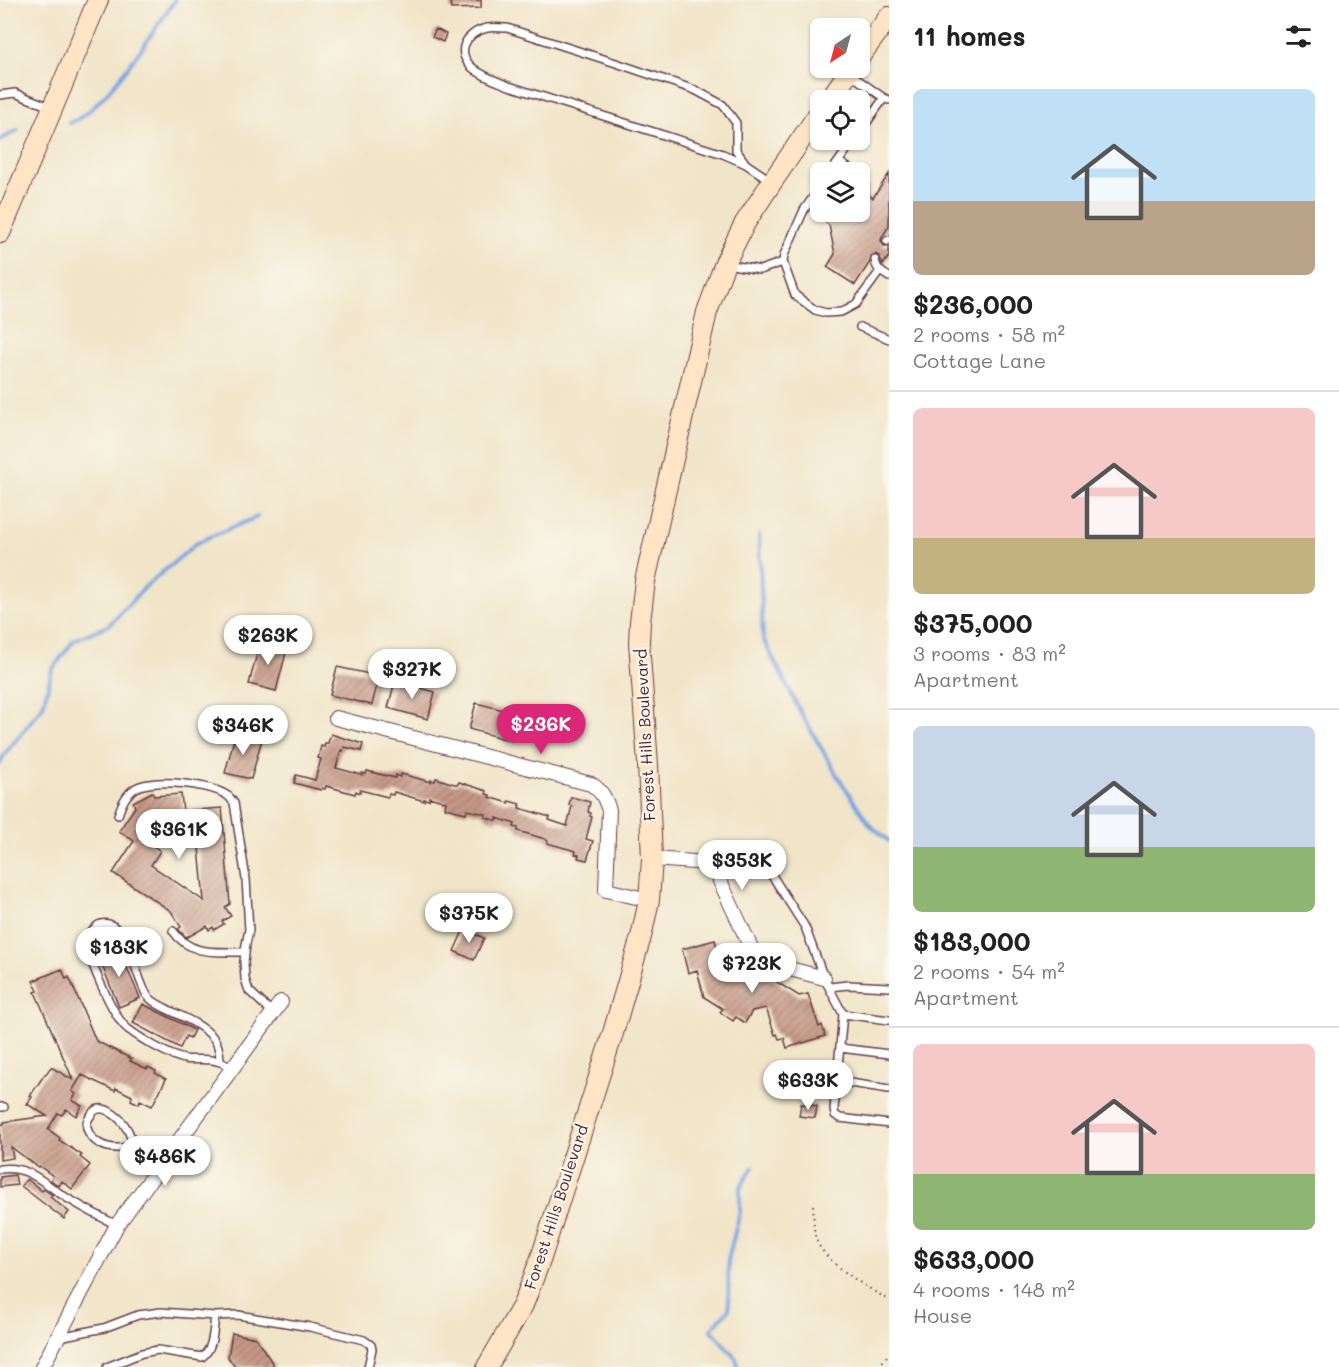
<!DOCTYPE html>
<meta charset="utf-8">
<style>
:root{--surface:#fff;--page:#f6f6f6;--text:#222;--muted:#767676;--line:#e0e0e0;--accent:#db2777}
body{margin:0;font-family:Mali,sans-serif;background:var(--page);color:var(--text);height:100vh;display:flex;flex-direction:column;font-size:22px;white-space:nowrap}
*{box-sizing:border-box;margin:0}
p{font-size:20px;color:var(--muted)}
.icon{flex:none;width:33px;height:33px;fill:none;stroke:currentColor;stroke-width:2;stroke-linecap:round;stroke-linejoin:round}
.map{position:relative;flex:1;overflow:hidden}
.details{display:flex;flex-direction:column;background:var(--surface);width:450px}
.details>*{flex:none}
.needle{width:39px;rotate:216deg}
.tools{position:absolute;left:810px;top:18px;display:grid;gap:12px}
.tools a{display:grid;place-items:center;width:60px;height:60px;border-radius:9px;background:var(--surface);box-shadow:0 2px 4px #0004;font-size:30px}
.price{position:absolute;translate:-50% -51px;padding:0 14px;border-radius:21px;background:#fff;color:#222;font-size:20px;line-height:39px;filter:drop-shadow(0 2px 3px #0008)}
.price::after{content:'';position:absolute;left:50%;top:36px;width:18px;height:14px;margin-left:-9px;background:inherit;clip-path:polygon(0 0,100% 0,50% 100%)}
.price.on{background:var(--accent);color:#fff}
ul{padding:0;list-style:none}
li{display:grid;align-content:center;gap:12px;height:318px;padding:0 24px}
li+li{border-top:2px solid var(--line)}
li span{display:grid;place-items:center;height:186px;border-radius:9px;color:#555}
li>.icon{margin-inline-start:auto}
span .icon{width:108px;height:108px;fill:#fffc;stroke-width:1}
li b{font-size:26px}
h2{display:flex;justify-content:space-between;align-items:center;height:72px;padding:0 24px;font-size:26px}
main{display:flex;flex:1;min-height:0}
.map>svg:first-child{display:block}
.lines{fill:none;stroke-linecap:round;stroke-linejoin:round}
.stream{stroke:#74a3dd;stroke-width:4}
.building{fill:url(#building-hatch);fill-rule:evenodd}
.lane-casing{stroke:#633d43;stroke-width:10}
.street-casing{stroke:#633d43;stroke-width:16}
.secondary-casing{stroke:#633d43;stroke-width:22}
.path{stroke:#633d43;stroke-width:2;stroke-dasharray:1.5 4.5;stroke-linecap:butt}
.lane{stroke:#fff;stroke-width:7}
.street{stroke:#fff;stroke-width:14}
.secondary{stroke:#ffe4c6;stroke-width:20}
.labels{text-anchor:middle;stroke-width:4.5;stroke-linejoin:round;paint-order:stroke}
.street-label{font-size:16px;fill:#4a1f2b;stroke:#fbf7ec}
</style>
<main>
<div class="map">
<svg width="889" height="1367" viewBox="0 0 889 1367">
<defs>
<pattern id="building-hatch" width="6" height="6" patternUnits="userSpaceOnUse" patternTransform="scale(1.5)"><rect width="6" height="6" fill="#c69986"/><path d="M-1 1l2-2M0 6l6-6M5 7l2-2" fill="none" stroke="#a37c6e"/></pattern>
</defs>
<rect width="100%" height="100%" fill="#fbf7ec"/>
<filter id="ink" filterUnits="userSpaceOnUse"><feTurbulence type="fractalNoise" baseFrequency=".0167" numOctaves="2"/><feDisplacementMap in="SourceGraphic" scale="12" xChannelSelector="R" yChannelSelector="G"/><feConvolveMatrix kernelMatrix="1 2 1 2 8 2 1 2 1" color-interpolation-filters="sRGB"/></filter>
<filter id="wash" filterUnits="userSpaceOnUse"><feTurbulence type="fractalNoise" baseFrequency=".008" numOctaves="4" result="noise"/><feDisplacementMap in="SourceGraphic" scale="24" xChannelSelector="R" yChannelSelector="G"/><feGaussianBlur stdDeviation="1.35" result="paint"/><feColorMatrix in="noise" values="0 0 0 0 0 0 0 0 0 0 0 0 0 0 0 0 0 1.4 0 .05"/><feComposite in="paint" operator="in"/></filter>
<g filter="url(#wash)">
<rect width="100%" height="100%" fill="#f1e5c9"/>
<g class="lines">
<!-- stream -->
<path class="stream" d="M69,123C101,114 154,30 175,0
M0,140L18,130
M759,534L763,639L801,713L838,777L870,825L889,841
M0,763L4,755L43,706L52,670L74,640L109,625L145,587L198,542L257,517
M738,1367L737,1360L711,1329L729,1309L728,1260L740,1212V1188L753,1167"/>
</g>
<g id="blocks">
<!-- building -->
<path class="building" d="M450,0H481V8L451,9Z
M436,29L446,34L443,42L432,37Z
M889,174V226L882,237L881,241L884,246H889V256L883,265L879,256L875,254L871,256L870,262L855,285L827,267L835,254L829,225L826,223L824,212H860V194L863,198H867L870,196L873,198Z
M260,642L287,649L276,691L249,684Z
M337,667L379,676L372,705L330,695Z
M395,681L435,692L428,719L388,708Z
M476,703L519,714L512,741L469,729Z
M236,732L262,739L251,779L225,773Z
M331,734L363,744L361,751L344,747L343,751L341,750L336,768L362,775V773L366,774L367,771L395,778L396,775L400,777L401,774L431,782V780L435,781L436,778L454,784H458L459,782L487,791L486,794L490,795L489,797L509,803V801L520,804L519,808L550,817L549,820L567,826L572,806L569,805L571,797L590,802L588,812L591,813L590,816L592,817L586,839L593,841L587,860L578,858L579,855L575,854L576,851L547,843L548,841L545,839L518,831V828L514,827L515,824L497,818V821L485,817L486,814L467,810L466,813L445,808L446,802L429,797V800L424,799V801L394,792L393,795L389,794L388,797L360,790V793L356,791L355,794L326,786L325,789L322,788L321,790L294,783L296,775L315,780L321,759L318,758L321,746L324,747L325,743H328Z
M152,792L154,796L181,794L183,811L222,808L230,904L225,907L231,916L222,921L224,924L214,930L213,927L209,930L207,926L188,937V936L186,937L178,929L181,927L171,911L113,873L134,841L119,831L135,807L133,802ZM175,823V827H180L181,838L198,837L204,901L151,865L160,851L151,844L153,842L149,839L159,825Z
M464,929L484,938L474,960L454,951Z
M715,940L721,964L729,952L799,996L808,994L819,1027L822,1025L825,1036L787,1048L784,1038L779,1039L777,1034L775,1035L766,1008L752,1011L745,1023L736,1017L733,1021L720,1012L723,1009L704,997L697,970L688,973L682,949Z
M119,950L140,998L119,1007L99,958Z
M62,969L66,979L69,977L96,1041L132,1059L130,1061L147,1069L148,1067L156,1071L155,1073L166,1079L152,1106L140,1100L139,1104L131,1100L132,1096L116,1088L115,1091L82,1075L72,1091L76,1094L72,1100L82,1106L76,1116L66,1109L62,1115L58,1113L48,1129L60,1138L59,1140L82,1155L80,1157L90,1165L72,1189L62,1181L59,1186L51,1180L53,1176L39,1166L38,1167L11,1147L13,1158L0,1160V1125L4,1124V1122L47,1116L27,1104L32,1097L30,1096L45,1074H46L51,1067L73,1080L35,992L38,991L33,981Z
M143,1004L194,1030L190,1038L186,1036L180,1048L133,1023Z
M801,1104L817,1106L815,1118L799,1116Z
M15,1175L17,1185L0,1187V1177Z
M27,1179L42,1191L44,1189L52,1195L50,1197L69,1212L64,1219L21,1186Z
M232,1333L256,1338L275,1367H235L228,1357Z"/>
</g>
</g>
<g filter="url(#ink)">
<use href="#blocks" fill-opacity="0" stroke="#633d43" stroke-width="1.5"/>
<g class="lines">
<defs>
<path id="lane" d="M850,74L884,98L889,100
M0,95L15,93L50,107
M860,132L884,98
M839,161L853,172
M746,164L723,154L509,86C497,81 484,77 474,69C454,53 465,33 487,28C493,27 501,28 507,28L616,63L695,90L723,105L736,123V150L746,164L770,180
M831,172L854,140
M860,179L865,184V193
M887,241L889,240
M875,260C876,269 881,272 889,277
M783,262L795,295L815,310L826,313L841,312L856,304L880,271
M783,262L784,255L804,210L820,187
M727,264L760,270L783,262
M860,327L889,339
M118,815C122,803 127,791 140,786C160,779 211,784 228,796C231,798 232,801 234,803L246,879L249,930L246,944L244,962L245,979L249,991L273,1013
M722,864L760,867L773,877L805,927L824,978L843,1014L834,1109L835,1115L840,1118L889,1124
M173,931C191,957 217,951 245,952
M829,987L848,985L889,987
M843,1014L889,1020
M840,1048L889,1054
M220,1062C220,1056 219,1049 217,1044C211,1028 180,1016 165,1008C159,1005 151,1001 147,995C135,977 131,932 109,924C104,923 99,924 96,927C91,931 89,937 88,943C87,958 115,1020 128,1029C141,1039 168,1055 184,1059C196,1061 209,1057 220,1062C224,1063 228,1066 232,1069
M837,1081L889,1089
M0,1107H4
M134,1146C132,1140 130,1134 127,1129C121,1118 100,1099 91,1115C88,1119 86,1124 87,1128C91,1143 107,1149 121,1148C125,1147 131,1145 135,1146C145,1148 154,1159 161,1166
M0,1169C30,1165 44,1184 67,1198C84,1208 100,1217 117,1225
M59,1337L104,1328L138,1315L161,1312L215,1316L238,1315L310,1327L364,1340L371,1345L372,1349L368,1367
M107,1367L142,1353L158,1350L202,1357C214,1348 213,1330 215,1316"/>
<path id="street" d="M336,718L591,784C602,791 605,798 609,810L606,890L649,900
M652,859L722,864L720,881L753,952L775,965L824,978
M42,1367L117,1225L281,1002"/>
<path id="secondary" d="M860,56L889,17
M829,100L852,68
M0,233L98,0
M487,1367L523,1305L541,1258L613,1033L642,933L649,900L652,859L648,764L639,642L640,622L645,581L707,312L725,263L745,223L772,182L820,112"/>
</defs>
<!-- lane casing -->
<use href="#lane" class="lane-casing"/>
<!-- street casing -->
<use href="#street" class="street-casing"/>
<!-- secondary casing -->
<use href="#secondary" class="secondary-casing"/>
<!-- path -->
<path class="path" d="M813,1205C814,1215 813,1230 816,1239C824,1263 868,1288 889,1300
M879,1367L889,1353"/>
<!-- lane -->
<use href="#lane" class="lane"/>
<!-- street -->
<use href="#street" class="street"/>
<!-- secondary -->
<use href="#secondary" class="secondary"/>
</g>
</g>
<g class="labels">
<!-- street labels -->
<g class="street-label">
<text transform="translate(645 735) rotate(-93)" y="6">Forest Hills Boulevard</text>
<text transform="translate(556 1207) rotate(-72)" y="6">Forest Hills Boulevard</text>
</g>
</g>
</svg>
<div class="tools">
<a><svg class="needle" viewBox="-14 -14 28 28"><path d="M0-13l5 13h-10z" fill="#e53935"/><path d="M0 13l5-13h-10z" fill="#767676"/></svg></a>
<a><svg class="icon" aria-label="locate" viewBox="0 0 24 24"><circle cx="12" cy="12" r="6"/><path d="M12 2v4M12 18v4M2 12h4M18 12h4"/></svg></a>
<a><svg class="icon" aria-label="layers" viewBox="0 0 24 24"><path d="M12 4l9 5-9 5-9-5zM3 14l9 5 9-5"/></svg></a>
</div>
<b class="price" style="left:268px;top:666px">$263K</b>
<b class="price" style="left:412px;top:700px">$327K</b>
<b class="price on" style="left:541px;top:755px">$236K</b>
<b class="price" style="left:243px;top:756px">$346K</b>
<b class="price" style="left:179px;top:860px">$361K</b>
<b class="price" style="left:742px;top:891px">$353K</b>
<b class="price" style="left:469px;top:944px">$375K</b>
<b class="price" style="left:119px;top:978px">$183K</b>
<b class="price" style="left:752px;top:994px">$723K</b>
<b class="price" style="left:808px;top:1111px">$633K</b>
<b class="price" style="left:165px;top:1187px">$486K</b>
</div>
<section class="details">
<h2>11 homes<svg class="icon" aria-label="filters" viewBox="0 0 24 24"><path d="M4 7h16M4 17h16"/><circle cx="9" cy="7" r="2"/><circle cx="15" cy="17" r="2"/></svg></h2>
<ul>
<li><span style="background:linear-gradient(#bfe0f5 60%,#b9a48a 0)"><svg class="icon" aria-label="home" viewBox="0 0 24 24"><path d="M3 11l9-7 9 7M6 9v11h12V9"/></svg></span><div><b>$236,000</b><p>2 rooms · 58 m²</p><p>Cottage Lane</p></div></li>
<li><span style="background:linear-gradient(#f6c9c9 70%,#c2b280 0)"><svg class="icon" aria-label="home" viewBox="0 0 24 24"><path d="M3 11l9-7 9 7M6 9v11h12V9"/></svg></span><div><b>$375,000</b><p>3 rooms · 83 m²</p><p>Apartment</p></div></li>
<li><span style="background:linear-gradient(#c9d6e8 65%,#8fb573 0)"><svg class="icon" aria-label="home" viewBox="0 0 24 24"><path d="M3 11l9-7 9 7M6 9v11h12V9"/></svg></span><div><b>$183,000</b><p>2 rooms · 54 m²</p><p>Apartment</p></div></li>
<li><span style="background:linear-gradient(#f6c9c9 70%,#8fb573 0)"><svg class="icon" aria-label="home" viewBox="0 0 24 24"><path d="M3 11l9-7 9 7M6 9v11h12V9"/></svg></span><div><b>$633,000</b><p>4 rooms · 148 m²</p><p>House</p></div></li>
</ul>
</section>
</main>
